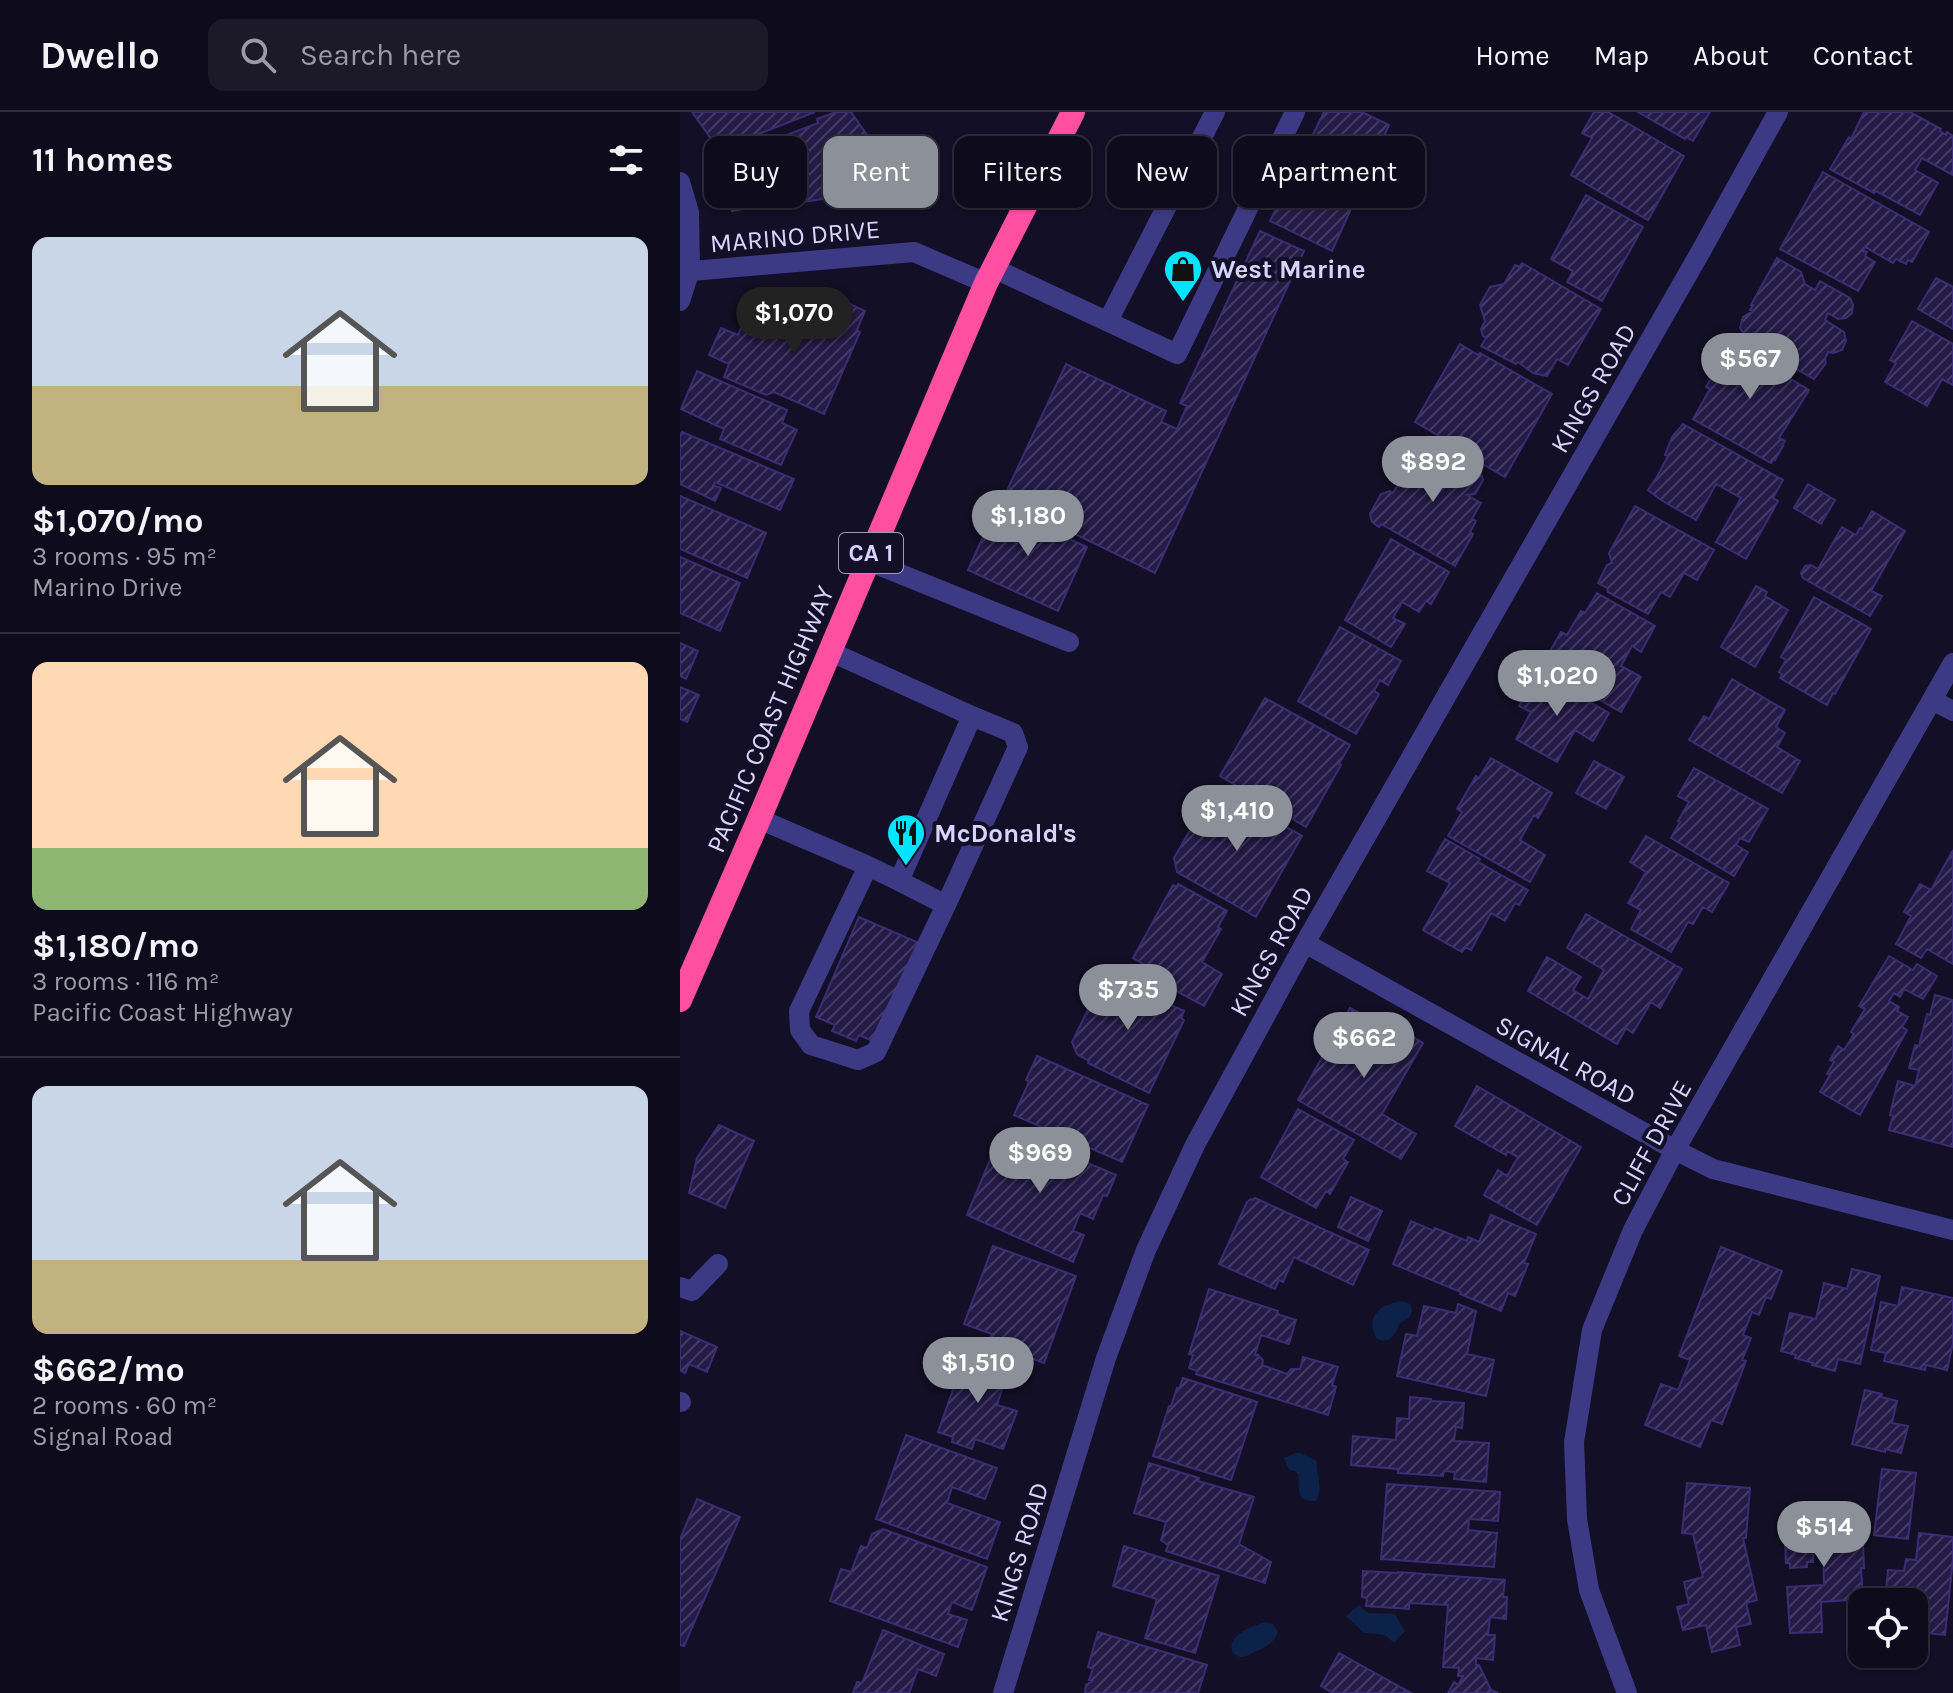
<!DOCTYPE html>
<meta charset="utf-8">
<style>
:root{--surface:#0e0b1c;--page:#1c1929;--text:#f1f3f6;--muted:#9b9ba3;--line:#2e2b3b;--accent:#8c9099}
body{margin:0;font-family:Karla,sans-serif;background:var(--page);color:var(--text);height:100vh;display:flex;flex-direction:column;font-size:30px;white-space:nowrap}
*{box-sizing:border-box;margin:0}
p{font-size:26px;color:var(--muted)}
.icon{flex:none;width:44px;height:44px;fill:none;stroke:currentColor;stroke-width:2;stroke-linecap:round;stroke-linejoin:round}
.map{position:relative;flex:1;overflow:hidden}
.sheet{display:flex;flex-direction:column;background:var(--surface);width:680px}
.sheet>*{flex:none}
.hud{position:absolute;left:24px;top:24px;width:760px;height:72px;display:flex;gap:16px}
.fabs{position:absolute;left:1168px;top:1476px;display:grid;gap:16px}
.fabs a{display:grid;place-items:center;width:80px;height:80px;border-radius:16px;background:var(--surface);box-shadow:0 2px 6px #0004,0 0 0 2px var(--line);font-size:40px}
.price{position:absolute;translate:-50% -68px;padding:0 18px;border-radius:28px;background:var(--accent);color:#fff;font-size:26px;line-height:52px;filter:drop-shadow(0 2px 4px #0008)}
.price::after{content:'';position:absolute;left:50%;top:48px;width:24px;height:18px;margin-left:-12px;background:inherit;clip-path:polygon(0 0,100% 0,50% 100%)}
.price.current{background:#222;color:#fff}
ul{padding:0;list-style:none}
li{display:grid;align-content:center;gap:16px;height:424px;padding:0 32px}
li+li{border-top:2px solid var(--line)}
li span{display:grid;place-items:center;height:248px;border-radius:16px;color:#555}
li>.icon{margin-inline-start:auto}
span .icon{width:144px;height:144px;fill:#fffc;stroke-width:1}
li b{font-size:34px}
h2{display:flex;justify-content:space-between;align-items:center;height:96px;padding:0 32px;font-size:34px}
.pill{padding:0 28px;border-radius:16px;background:var(--surface);box-shadow:0 2px 6px #0004,0 0 0 2px var(--line);font-size:28px;line-height:72px}
.pill.current{background:var(--accent);color:#fff}
header{display:flex;align-items:center;gap:48px;box-sizing:border-box;height:112px;padding:0 40px;background:var(--surface);border-bottom:2px solid var(--line)}
header strong{font-size:38px}
nav{display:flex;gap:44px;margin-inline-start:auto;font-size:28px}
.search{width:560px;height:72px;background:var(--page);display:flex;align-items:center;gap:20px;box-sizing:border-box;padding:0 28px;border-radius:16px;color:var(--muted);font-size:30px}
main{display:flex;flex:1;min-height:0}
.map>svg:first-child{display:block}
.water{fill:#0c2248}
.building{fill:url(#building-hatch);stroke:#3b2d73;stroke-width:2}
.lines{fill:none;stroke-linecap:round;stroke-linejoin:round}
.minor{stroke:#3d3a85;stroke-width:20}
.highway{stroke:#ff4fa3;stroke-width:24}
.labels{text-anchor:middle;stroke-width:8;stroke-linejoin:round;paint-order:stroke}
.shield{fill:#130f26;stroke:#9e99be;stroke-width:2}
.shield-label{font-size:24px;font-weight:bold;fill:#d9d4ff}
.street-label{font-size:26px;fill:#d9d4ff;stroke:#130f26}
.poi-label{font-size:26px;font-weight:bold;fill:#d9d4ff;stroke:#130f26;text-anchor:start}
</style>
<header>
<strong>Dwello</strong>
<div class="search"><svg class="icon" aria-label="search" viewBox="0 0 24 24"><circle cx="10" cy="10" r="6"/><path d="M15 15l6 6"/></svg>Search here</div>
<nav><a>Home</a><a>Map</a><a>About</a><a>Contact</a></nav>
</header>
<main>
<section class="sheet">
<h2>11 homes<svg class="icon" aria-label="filters" viewBox="0 0 24 24"><path d="M4 7h16M4 17h16"/><circle cx="9" cy="7" r="2"/><circle cx="15" cy="17" r="2"/></svg></h2>
<ul>
<li><span style="background:linear-gradient(#c9d6e8 60%,#c2b280 0)"><svg class="icon" aria-label="home" viewBox="0 0 24 24"><path d="M3 11l9-7 9 7M6 9v11h12V9"/></svg></span><div><b>$1,070/mo</b><p>3 rooms · 95 m²</p><p>Marino Drive</p></div></li>
<li><span style="background:linear-gradient(#ffd9b3 75%,#8fb573 0)"><svg class="icon" aria-label="home" viewBox="0 0 24 24"><path d="M3 11l9-7 9 7M6 9v11h12V9"/></svg></span><div><b>$1,180/mo</b><p>3 rooms · 116 m²</p><p>Pacific Coast Highway</p></div></li>
<li><span style="background:linear-gradient(#c9d6e8 70%,#c2b280 0)"><svg class="icon" aria-label="home" viewBox="0 0 24 24"><path d="M3 11l9-7 9 7M6 9v11h12V9"/></svg></span><div><b>$662/mo</b><p>2 rooms · 60 m²</p><p>Signal Road</p></div></li>
</ul>
</section>
<div class="map">
<svg width="1273" height="1581" viewBox="0 0 1273 1581">
<defs>
<pattern id="building-hatch" width="6" height="6" patternUnits="userSpaceOnUse" patternTransform="scale(2)"><rect width="6" height="6" fill="#241b47"/><path d="M-1 1l2-2M0 6l6-6M5 7l2-2" fill="none" stroke="#433b63"/></pattern>
</defs>
<rect width="100%" height="100%" fill="#130f26"/>
<!-- water -->
<path class="water" d="M723,1189L730,1192L732,1198L730,1205L719,1212C716,1222 710,1233 697,1227C683,1205 702,1191 723,1189Z
M618,1340L637,1349C636,1364 644,1376 636,1389C613,1390 621,1376 618,1362L615,1359L609,1358L604,1346Z
M679,1493L688,1501L715,1502L725,1519L714,1531L705,1523L684,1521L666,1504Z
M585,1510L593,1512L598,1520C594,1530 589,1533 579,1538C574,1540 567,1545 561,1545C550,1544 549,1531 556,1525C563,1517 576,1513 585,1510Z"/>
<!-- building -->
<path class="building" d="M12,0H135L48,34L47,30L37,34L34,27L32,28Z
M156,0H171L194,33L152,48L162,74L143,87L117,91L110,72L100,75L102,79L79,94L52,99L34,51L138,11L137,7Z
M644,0H682L709,13L652,139L590,109Z
M914,0H928L1004,44L968,108L891,63L912,26L902,21Z
M958,0H1030L1013,29L1006,25L1005,27Z
M1184,0H1230L1261,17L1260,19L1266,23L1267,20L1273,24V63L1242,46L1235,58L1258,71L1240,103L1196,79L1194,81L1150,57L1169,25L1171,27Z
M1143,60L1249,120L1232,150L1228,148L1226,152L1216,147L1213,151L1185,135L1183,139L1187,140L1185,144L1195,150L1178,179L1100,137Z
M906,83L963,115L922,189L887,170L893,159L871,147Z
M580,119L624,139L475,461L323,387L386,252L486,299L481,310L497,317L507,294L500,291Z
M1097,146L1121,160L1125,172L1135,178L1140,169L1170,186L1173,193L1172,201L1166,206L1158,207L1148,201L1145,208L1164,220L1166,229L1162,238L1153,241L1148,240L1145,247L1146,251L1134,267L1065,228L1066,225L1060,216L1063,205L1073,199L1070,198L1073,193H1071Z
M842,151L921,197L888,253L877,247L867,264L853,261L838,250L836,252L801,234L806,226L803,224L801,217L805,209L800,193L810,175L824,172L835,153L839,155Z
M1256,166L1273,175V217L1238,197Z
M155,185L185,199L177,218L180,220L144,302L94,280L86,283L44,265L49,252L29,243L41,216L58,223L62,214L88,226L94,213L109,220L119,198L138,206L142,197L148,199Z
M1232,209L1273,232V273L1262,267L1247,294L1205,270L1216,251L1210,248Z
M1048,227L1111,263L1109,266L1129,278L1099,326L1105,329L1102,334H1103L1095,348L1094,347L1091,351L1013,307L1030,277L1026,275L1036,258L1032,256Z
M780,232L798,243L800,241L872,282L825,365L768,332L769,330L735,310Z
M17,259L107,298L102,311L117,318L101,353L40,327L44,317L1,297Z
M1003,312L1103,368L1093,386L1098,389L1066,447L1036,430L1061,386L1036,372L1016,408L981,388L968,378L978,363L988,344L985,343L992,325Z
M2,320L114,367L100,398L35,370L33,373L41,376L35,389L0,372V324Z
M747,330L801,361L803,368L795,382L787,383L801,391L792,407L796,409L790,420L793,422L775,454L701,412L699,415L692,410L690,402L701,382L709,379L713,381L729,353L733,355Z
M1128,372L1155,388L1141,412L1114,396Z
M0,384L86,421L67,466L0,437Z
M317,394L407,435L378,499L288,458Z
M955,394L1034,438L1017,468L1004,461L990,485L981,480L968,502L928,480L927,476L918,471L927,453L932,451L929,441Z
M1192,399L1225,419L1191,479L1202,484L1190,504L1123,466L1121,461L1125,454L1131,453L1138,457L1162,415L1176,423L1180,416L1182,417Z
M711,427L769,460L751,492L746,489L739,500L722,490L713,506L725,512L711,535L665,508Z
M0,445L60,471L40,519L0,501Z
M1076,474L1087,480L1085,484L1108,498L1075,555L1041,535Z
M917,481L975,514L961,540L952,534L941,554L961,565L941,600L861,555L881,520L887,523L901,499L905,501Z
M1134,485L1191,517L1155,582L1153,581L1147,593L1100,566L1102,562L1099,560L1106,548L1101,545Z
M660,515L721,549L708,573L700,568L694,579L699,582L676,622L618,589Z
M0,531L18,539L6,567L0,564Z
M859,561L929,601L913,629L895,618L877,650L836,627L851,600L839,594Z
M1052,567L1105,598L1096,615L1105,621L1097,635L1120,649L1102,681L1009,628L1024,604L1029,607Z
M0,575L19,583L7,610L0,607Z
M585,586L670,633L659,652L661,653L626,715L540,664Z
M811,646L872,681L858,706L854,703L840,728L865,743L850,770L768,724L782,700L777,697L796,664L799,666Z
M914,649L944,665L926,697L896,681Z
M1014,656L1088,697L1069,730L1060,726L1056,733L1068,740L1054,764L991,726L1000,710L998,709L1009,690L998,684Z
M541,678L622,724L576,805L497,760L494,746L509,720L519,717Z
M966,724L1049,771L1032,800L1023,795L1013,812L1008,810L991,840L951,817L961,798L948,791L966,760L950,750Z
M765,727L800,747L798,750L848,778L839,793L835,791L825,809L811,801L791,838L786,835L782,840L743,818L770,771L747,759Z
M1273,738V852L1247,837L1241,846L1216,832L1231,804L1224,800L1240,772L1251,778Z
M498,772L547,799L538,815L541,817L522,850L542,862L524,894L489,875L492,868L453,846L493,773L497,775Z
M906,802L1002,857L980,896L971,890L953,921L946,916L937,932L848,879L867,845L901,865L893,878L908,887L924,858L887,836Z
M179,805L239,831L197,931L179,923L176,929L152,919L155,913L136,905Z
M1209,844L1233,858L1237,852L1257,864L1243,887L1224,877L1220,885L1214,881L1209,889L1219,895L1217,899L1228,905L1222,915L1227,918L1180,1003L1140,980L1150,963L1147,962L1154,950L1150,948L1158,934L1164,938L1174,922L1171,920L1185,897L1179,894Z
M441,861L443,870L451,873L452,871L467,878L466,881L504,899L501,906L504,908L469,981L408,951L409,949L397,942L392,930L423,867Z
M1255,883L1273,888V1035L1209,1018L1213,1004L1210,1003L1218,969L1235,974L1239,958L1229,956L1235,933L1239,934L1247,902L1250,903Z
M670,896L704,914L707,909L743,931L702,1002L736,1022L721,1047L618,988Z
M357,944L468,993L442,1050L334,1003L349,970L346,968Z
M797,974L901,1035L857,1113L804,1083L818,1058L827,1064L838,1045L827,1039L826,1043L775,1014Z
M618,997L674,1028L663,1047L668,1050L650,1082L646,1079L636,1096L581,1065Z
M39,1013L74,1029L45,1096L9,1081L17,1046Z
M319,1026L331,1031L332,1029L341,1033L342,1030L356,1036L358,1032L369,1036L370,1035L436,1063L427,1084L423,1083L413,1107L400,1101L393,1119L404,1123L393,1150L287,1103Z
M671,1085L702,1099L688,1129L658,1115Z
M575,1086L689,1138L673,1173L614,1145L603,1170L599,1168L595,1177L539,1152L567,1090L571,1087L573,1088Z
M811,1103L856,1122L844,1151L848,1152L835,1184L828,1181L821,1199L780,1182L781,1180L713,1152L731,1109L754,1119L755,1116L787,1129L788,1125L799,1130Z
M313,1134L396,1164L364,1251L308,1230L312,1222L284,1212Z
M1041,1135L1102,1159L1091,1187L1086,1185L1079,1203L1072,1200L1063,1223L1071,1226L1062,1248L1066,1249L1042,1312L1031,1308L1020,1335L965,1313L981,1272L998,1278L1010,1248L999,1244Z
M1172,1157L1200,1164L1180,1252L1158,1247L1155,1259L1132,1253L1133,1251L1115,1246L1116,1243L1101,1239L1110,1201L1136,1207L1144,1171L1167,1177Z
M1222,1175L1273,1186V1231L1267,1258L1246,1253L1245,1258L1204,1249L1206,1241L1191,1238L1201,1190L1218,1194Z
M529,1177L598,1199L597,1202L616,1208L609,1232L581,1223L575,1243H578L583,1248L582,1253L607,1262L611,1257H620L623,1245L658,1255L652,1273L656,1275L648,1303L516,1262L517,1259L509,1256L513,1243L509,1242Z
M778,1192L796,1199L787,1242L814,1248L806,1284L717,1264L726,1222L737,1224L744,1194L776,1201Z
M0,1219L37,1235L27,1260L9,1252L5,1261L0,1258Z
M287,1238L325,1252L317,1275L322,1277L317,1293L337,1299L323,1337L295,1327L292,1337L272,1330L273,1325L258,1320Z
M503,1266L577,1290L551,1368L473,1344L489,1294H491L497,1276L499,1277Z
M1185,1278L1202,1282L1201,1285L1217,1289L1212,1311L1228,1314L1221,1341L1205,1337V1340L1172,1332Z
M730,1285L751,1287V1289L784,1291L782,1316L776,1315L774,1329L809,1331L806,1370L774,1367L775,1360L764,1359L763,1364L718,1361V1357L671,1353L673,1324L716,1328L717,1306L729,1307Z
M226,1323L317,1356L305,1387L272,1375L267,1391L320,1410L307,1447L196,1407Z
M469,1351L519,1366L518,1369L574,1385L559,1432L591,1450L585,1471L486,1439L488,1433L481,1428L486,1410L454,1401Z
M1202,1357L1236,1361L1228,1427L1194,1423Z
M1007,1371L1070,1376L1066,1426H1063L1077,1488L1066,1491L1071,1512L1056,1515L1060,1533L1032,1540L1026,1513L1003,1518L997,1495L1009,1492L1004,1470L1023,1465L1013,1422L1002,1421Z
M707,1372L820,1380L818,1409L789,1407L788,1418L817,1421L814,1455L701,1447Z
M17,1387L60,1405L4,1534L0,1533V1427Z
M1182,1407L1184,1456H1181L1183,1487L1141,1490L1142,1520L1110,1521L1107,1475L1144,1473L1143,1441H1133V1450H1127V1455L1110,1456V1451H1106L1104,1414L1143,1412L1142,1408Z
M203,1417L307,1455L292,1498L272,1490L268,1502L287,1508L278,1535L150,1489L161,1457L171,1460L181,1434L187,1436L192,1422Z
M1239,1421L1273,1425V1447L1265,1523L1236,1520L1237,1517L1234,1516V1490H1205L1208,1458L1224,1459L1226,1447L1236,1448Z
M444,1434L539,1464L515,1541L465,1526L477,1487L433,1474Z
M683,1459L717,1461L718,1460L825,1468L823,1485H827L826,1507L810,1505L808,1523H815L813,1548L796,1546V1553H799L811,1578L818,1581H768L774,1570L778,1573L783,1564H778L779,1556L763,1555L768,1493L729,1491V1497L686,1494L687,1486L682,1485Z
M203,1518L264,1542L256,1564L238,1557L229,1581H173L177,1570L182,1571Z
M418,1520L527,1553L518,1581H405L406,1573L412,1569L409,1568L413,1557L408,1555Z
M659,1541L731,1581H653L641,1574Z"/>
<g class="lines">
<!-- minor -->
<path class="minor" d="M0,70L9,100L10,158L0,189
M313,156L497,242L615,0
M0,160L234,140L306,171
M428,209L535,0
M188,449L389,530
M1252,588L1273,599
M79,707L188,754L219,769L292,604L149,539
M188,754L119,899L120,918L131,933L178,948L196,940L266,793
M219,769L266,793L338,635L333,621L292,604
M625,831L995,1038L1033,1057L1273,1118
M0,1175L12,1179L38,1152
M0,1290H1
M323,1581L426,1246L466,1138L515,1033L625,831L1021,139L1098,0
M947,1581L909,1478L897,1407L894,1330L912,1218L953,1118L995,1038L1273,551"/>
<!-- highway -->
<path class="highway" d="M0,888L79,707L306,171L393,0"/>
</g>
<!-- icons -->
<defs>
<symbol id="shop-pin" viewBox="-11 -11 22 30"><path d="M0 17L-7.5 6A9.5 9.5 0 1 1 7.5 6Z" fill="#00e5ff" stroke="#130f26"/><path d="M-5-2.5h2.3a2.7 3.5 0 0 1 5.4 0H5L5.5 6h-11ZM-1.5-2.5h3a1.5 2.3 0 0 0-3 0Z" fill="#111"/></symbol>
<symbol id="restaurant-pin" viewBox="-11 -11 22 30"><path d="M0 17L-7.5 6A9.5 9.5 0 1 1 7.5 6Z" fill="#00e5ff" stroke="#130f26"/><path d="M-5-6h1v4h1v-4h1v4h1v-4h1v5L-1.5 .5V6h-2V.5L-5-1ZM5-6V6H3V1.5H1.5Q1.5-4 5-6Z" fill="#111"/></symbol>
</defs>
<g fill-rule="evenodd">
<use href="#shop-pin" x="481" y="135" width="44" height="60"/>
<use href="#restaurant-pin" x="204" y="699" width="44" height="60"/>
</g>
<g class="labels">
<!-- shield labels -->
<rect class="shield" x="159" y="421" width="64" height="40" rx="6"/>
<g class="shield-label">
<text x="191" y="449">CA 1</text>
</g>
<!-- street labels -->
<g class="street-label">
<text transform="translate(115 124) rotate(-5)" y="9">MARINO DRIVE</text>
<text transform="translate(913 276) rotate(-60)" y="9">KINGS ROAD</text>
<text transform="translate(90 607) rotate(-67)" y="9">PACIFIC COAST HIGHWAY</text>
<text transform="translate(591 839) rotate(-61)" y="9">KINGS ROAD</text>
<text transform="translate(886 948) rotate(29)" y="9">SIGNAL ROAD</text>
<text transform="translate(971 1031) rotate(-61)" y="9">CLIFF DRIVE</text>
<text transform="translate(339 1440) rotate(-73)" y="9">KINGS ROAD</text>
</g>
<!-- poi labels -->
<g class="poi-label">
<text x="531" y="166">West Marine</text>
<text x="254" y="730">McDonald's</text>
</g>
</g>
</svg>
<div class="fabs">
<a><svg class="icon" aria-label="locate" viewBox="0 0 24 24"><circle cx="12" cy="12" r="6"/><path d="M12 2v4M12 18v4M2 12h4M18 12h4"/></svg></a>
</div>
<b class="price current" style="left:114px;top:243px">$1,070</b>
<b class="price" style="left:1070px;top:289px">$567</b>
<b class="price" style="left:753px;top:392px">$892</b>
<b class="price" style="left:348px;top:446px">$1,180</b>
<b class="price" style="left:877px;top:606px">$1,020</b>
<b class="price" style="left:557px;top:741px">$1,410</b>
<b class="price" style="left:448px;top:920px">$735</b>
<b class="price" style="left:684px;top:968px">$662</b>
<b class="price" style="left:360px;top:1083px">$969</b>
<b class="price" style="left:298px;top:1293px">$1,510</b>
<b class="price" style="left:1144px;top:1457px">$514</b>
<div class="hud">
<a class="pill">Buy</a>
<a class="pill current">Rent</a>
<a class="pill">Filters</a>
<a class="pill">New</a>
<a class="pill">Apartment</a>
</div>
</div>
</main>
